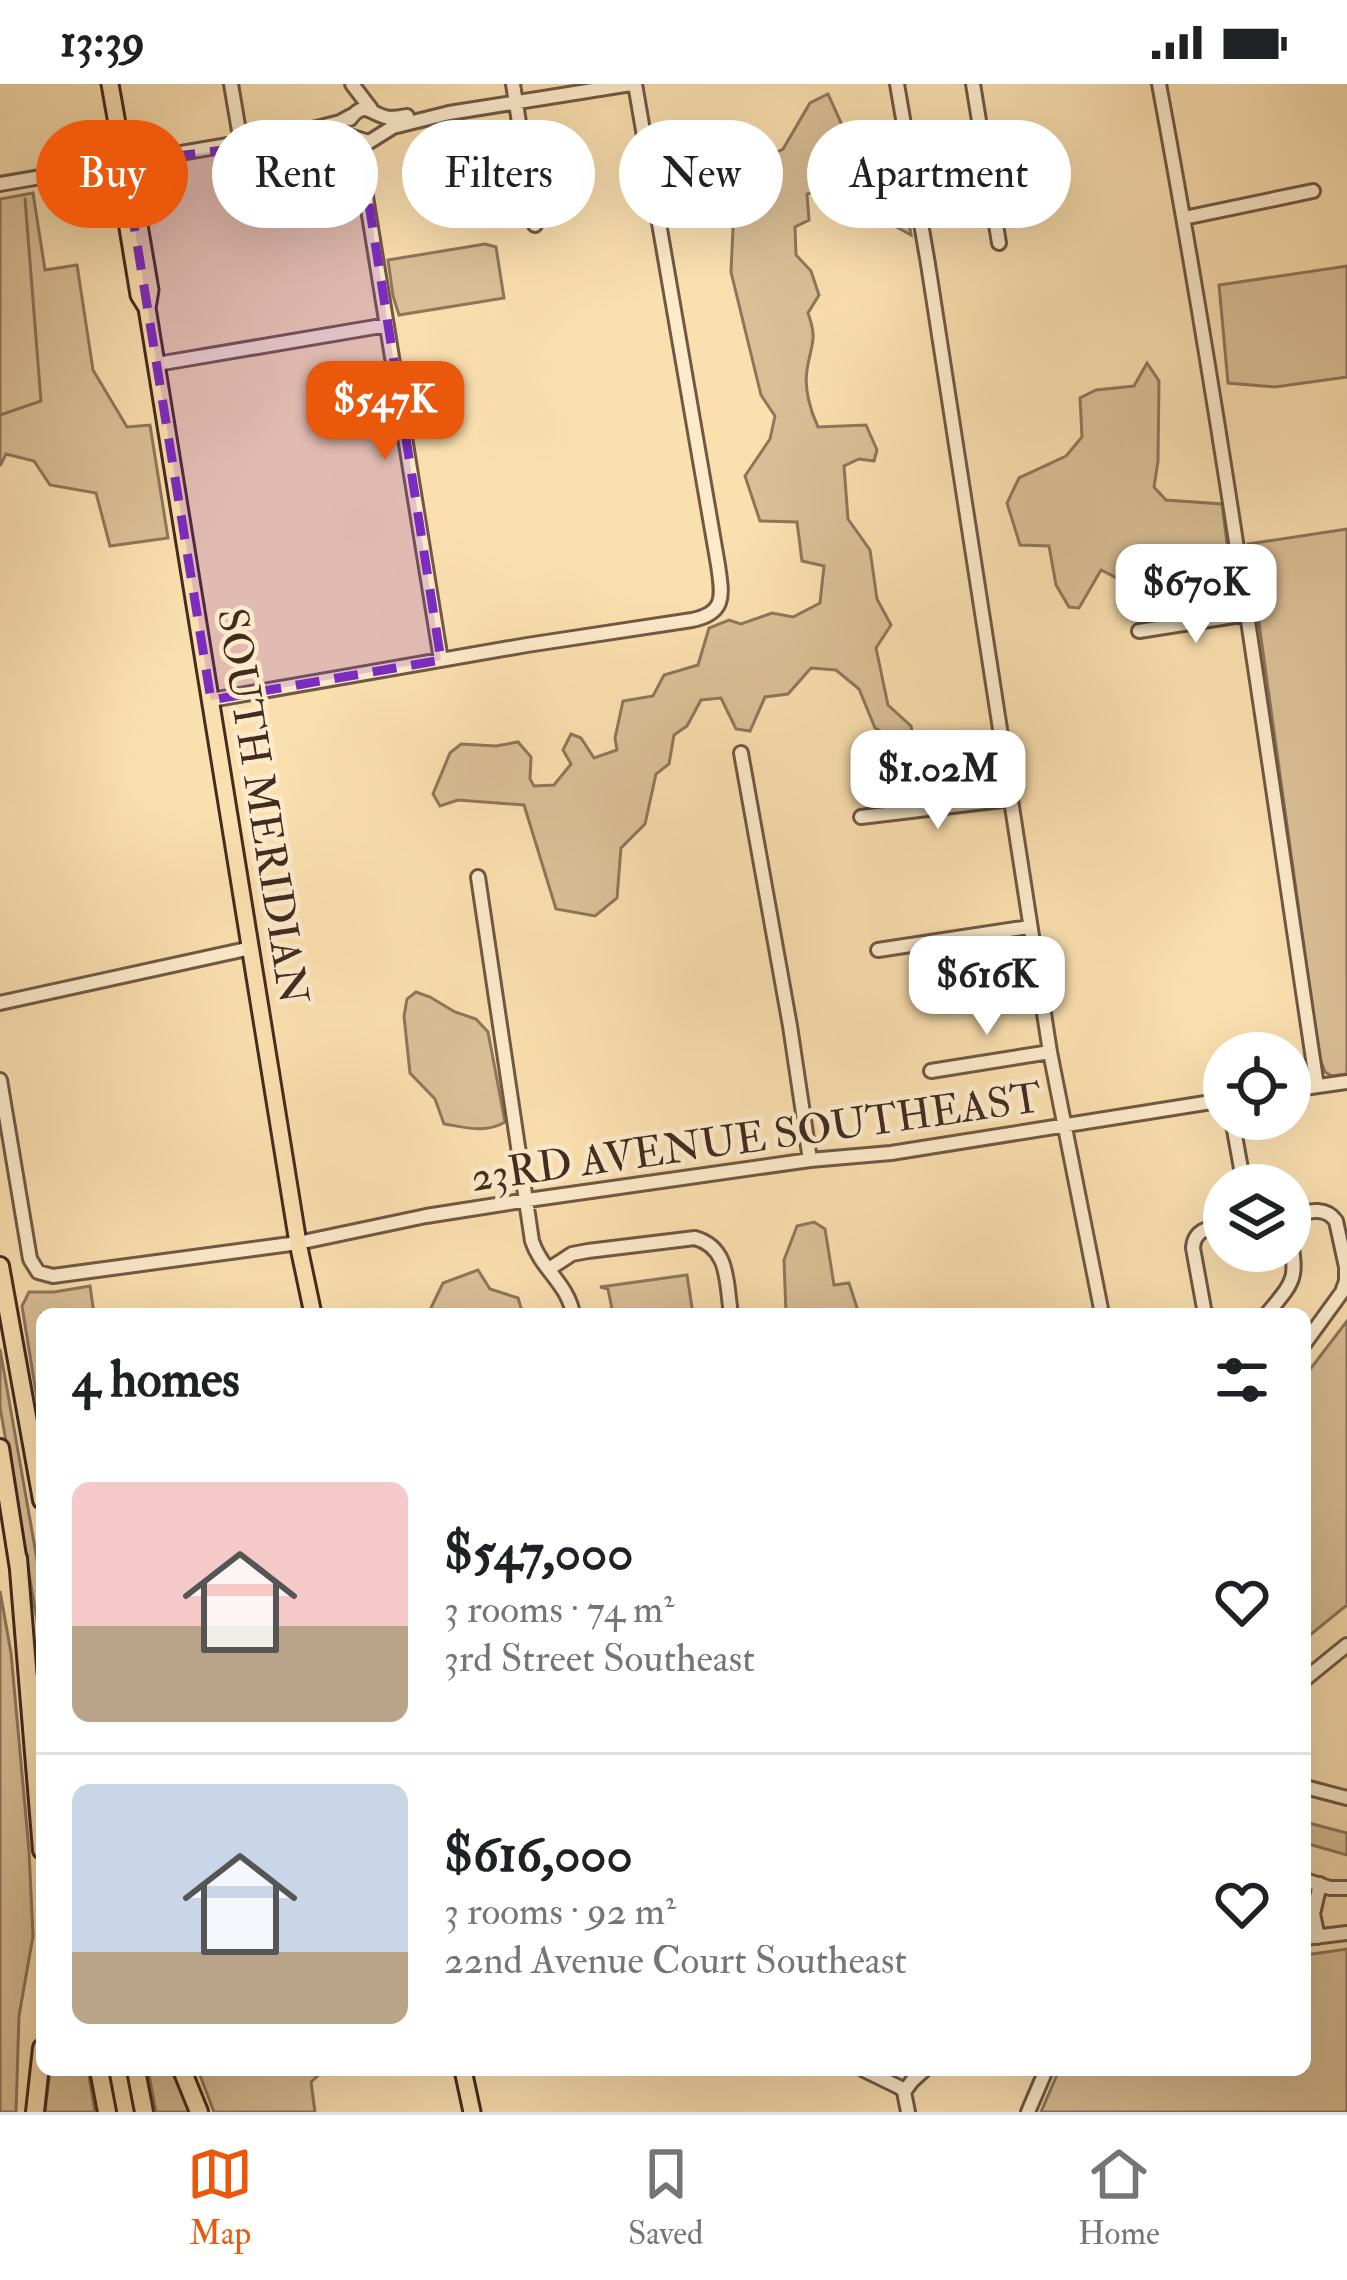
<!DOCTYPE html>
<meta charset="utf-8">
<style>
:root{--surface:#fff;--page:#f6f6f6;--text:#202124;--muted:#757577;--line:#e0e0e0;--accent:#ea580c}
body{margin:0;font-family:"IM FELL Double Pica",serif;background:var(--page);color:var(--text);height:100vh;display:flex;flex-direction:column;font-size:45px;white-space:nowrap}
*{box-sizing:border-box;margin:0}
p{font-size:39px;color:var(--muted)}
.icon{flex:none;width:66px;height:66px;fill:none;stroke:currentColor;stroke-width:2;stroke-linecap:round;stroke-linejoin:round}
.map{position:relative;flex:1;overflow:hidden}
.drawer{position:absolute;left:36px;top:1224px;width:1275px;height:768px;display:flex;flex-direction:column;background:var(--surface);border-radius:18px;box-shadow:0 12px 48px #0002}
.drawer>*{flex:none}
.top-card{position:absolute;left:36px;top:36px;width:1275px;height:108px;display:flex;gap:24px}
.buttons{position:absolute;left:1203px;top:948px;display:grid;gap:24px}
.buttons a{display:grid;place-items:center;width:108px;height:108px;border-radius:50%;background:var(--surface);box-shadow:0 12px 48px #0002;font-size:60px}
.price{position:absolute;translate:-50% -102px;padding:0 27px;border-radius:24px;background:#fff;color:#222;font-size:39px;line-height:78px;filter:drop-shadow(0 3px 6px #0008)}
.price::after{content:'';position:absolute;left:50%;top:72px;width:36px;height:27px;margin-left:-18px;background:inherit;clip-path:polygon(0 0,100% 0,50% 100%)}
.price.selected{background:var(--accent);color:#fff}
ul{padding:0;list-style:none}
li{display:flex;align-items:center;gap:36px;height:300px;padding:0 36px}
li+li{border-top:3px solid var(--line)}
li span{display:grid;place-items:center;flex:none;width:336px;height:240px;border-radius:18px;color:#555}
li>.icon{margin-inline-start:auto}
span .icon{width:144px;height:144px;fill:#fffc;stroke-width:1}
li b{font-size:51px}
h2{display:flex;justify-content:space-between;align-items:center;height:144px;padding:0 36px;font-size:51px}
.chip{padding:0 42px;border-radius:54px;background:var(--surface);box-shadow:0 12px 48px #0002;font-size:42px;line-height:108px}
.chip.selected{background:var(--accent);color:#fff}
.status{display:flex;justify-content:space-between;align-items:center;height:84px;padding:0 60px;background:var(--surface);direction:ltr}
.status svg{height:33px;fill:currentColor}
.tab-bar{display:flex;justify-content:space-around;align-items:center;height:168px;border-top:3px solid var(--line);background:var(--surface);font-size:33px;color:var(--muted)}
.tab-bar a{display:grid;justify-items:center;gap:6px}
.tab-bar .selected{color:var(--accent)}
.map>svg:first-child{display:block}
.green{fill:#dbc097;stroke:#8f765b;stroke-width:3}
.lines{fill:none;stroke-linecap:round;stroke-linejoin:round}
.stream{stroke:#8c7258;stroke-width:3}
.minor-casing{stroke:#715843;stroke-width:18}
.major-casing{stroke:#432b1f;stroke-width:21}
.highway-casing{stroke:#432b1f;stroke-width:22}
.minor{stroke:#fceacb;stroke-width:12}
.major{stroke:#fadfaf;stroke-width:15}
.highway{stroke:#fadfaf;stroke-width:16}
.marked{fill:#7b2cbf;fill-opacity:0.2;stroke:#7b2cbf;stroke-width:9;stroke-dasharray:24 15;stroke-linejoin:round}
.labels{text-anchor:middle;stroke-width:9;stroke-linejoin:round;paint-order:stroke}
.street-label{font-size:42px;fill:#432b1f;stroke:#fceacb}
</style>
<div class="status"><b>13:39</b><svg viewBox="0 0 49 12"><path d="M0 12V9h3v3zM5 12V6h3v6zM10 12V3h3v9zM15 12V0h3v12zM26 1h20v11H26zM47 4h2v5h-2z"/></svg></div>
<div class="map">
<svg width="1347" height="2028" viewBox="0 0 1347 2028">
<rect width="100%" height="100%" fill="#fadfaf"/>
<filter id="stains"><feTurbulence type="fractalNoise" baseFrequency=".00167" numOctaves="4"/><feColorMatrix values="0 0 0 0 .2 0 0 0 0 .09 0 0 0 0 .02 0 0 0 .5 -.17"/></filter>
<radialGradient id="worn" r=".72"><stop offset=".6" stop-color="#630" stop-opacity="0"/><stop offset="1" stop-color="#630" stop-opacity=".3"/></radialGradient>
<!-- green -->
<path class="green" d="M828,10L853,65L895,59L911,151L826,104L807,110L809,136L795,143L796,171L811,187L819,211L808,229C818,257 811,259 807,286C804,304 810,326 818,343L866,341L877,366L874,377L859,375L844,382L848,435L870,466L877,515L891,541L876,564L888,621L911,642L913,653L897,656L875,644L859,605L836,586L811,584L788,610L765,613L750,647L736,645L721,614L701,616L687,642L674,651L669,680L656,690L645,740L621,764L617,814L595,832L556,825L524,721L458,716L440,722L433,710L450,669L461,660L496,662L518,658L531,673L530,695L534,702L554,701L571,680L563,666L571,650L581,654L594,674L617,666L615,654L623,617L653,612L664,591L698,581L709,544L729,536L741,540L772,529L793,533L820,519L824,482L802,477L797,438L760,437L745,392L770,355L775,332L761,311L731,188L733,144L710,107L715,88L729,98L750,105L759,77L783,65L810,19Z
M33,109L45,186L77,181L93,286L127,343L150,341L168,454L110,462L96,409L50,401L34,377L6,370L0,382V115Z
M485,160L496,163L504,214L399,231L393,212L388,176Z
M1347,182V293L1275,303L1228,299L1219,201Z
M1147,279L1159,297L1158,377L1154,403L1166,416L1222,420L1228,467L1187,474L1169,483L1137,482L1117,494L1101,486L1079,524L1069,523L1056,501L1049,462L1020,461L1007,419L1019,394L1066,372L1082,353L1080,314L1096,306L1134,302Z
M1347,445V990L1332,992L1325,988L1319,972L1248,460Z
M416,908L430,913L455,928L476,935L488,948L505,1038C485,1050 465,1043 444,1040L435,1015L410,989L404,932L407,915Z
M814,1138L825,1145L834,1201L849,1199L859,1230H786L784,1176L797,1142Z
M478,1186L490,1205L518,1214L523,1230H428L443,1199Z
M687,1191L693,1230H613L608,1205L600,1203Z
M90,1202L94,1230H42V1346L22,1222L29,1208H54Z
M1347,1237V1521L1305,1555V1292Z
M0,1265L42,1504V1565L0,1323Z
M0,1507L11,1569L29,1767L33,1852L19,1932L16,2028H0Z
M1305,1738L1347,1749V1771L1305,1759Z
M1347,1865V2028H1041L1059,1986H1305V1871Z
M50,1986H88L95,2028H45Z
M148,1986H175L192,2028H156Z
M198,1986H324L311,1998L315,2028H214Z"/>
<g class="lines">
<!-- stream -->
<path class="stream" d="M0,331L41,317L25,115"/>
<defs>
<path id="minor" d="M231,0L241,59
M352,0L371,25
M513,0L535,141
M897,0L928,180L1050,968L1102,1230
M973,0L999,159
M1159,0C1221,332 1267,668 1317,1002
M350,35C365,15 371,31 389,34C394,34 402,33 407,32
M322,48H337L369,58L393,43L449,29L631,0
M357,57L441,576
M0,100L297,49L340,38L351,32
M1184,134L1313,107
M157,280L387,241
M1139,547L1247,530
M211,616L527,561L692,536C727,529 722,510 718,481L635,0
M741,669L790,942L810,1076
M861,733L1010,715
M478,793L532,1157C541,1185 568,1200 573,1230
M878,866L1029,843
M0,919L251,864
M931,987L1050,968
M0,996L30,1175L38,1188L53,1192L298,1159L426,1132L528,1116L810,1076L891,1069L1224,1016
M1290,1006L1347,998
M1232,1035L1244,1101
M1290,1131C1306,1128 1325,1121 1336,1137L1346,1183V1197L1342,1208L1305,1259
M549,1185L572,1170L588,1167L695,1154C730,1164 726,1199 731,1230
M1205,1230L1193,1164C1194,1146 1208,1144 1224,1141
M1267,1230C1294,1197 1298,1196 1290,1153
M1305,1595L1347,1561
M1305,1703L1347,1714
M1305,1796L1330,1804H1347
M1318,1853L1313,1830L1320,1800
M1305,1854L1347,1849
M864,1986L901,2004L904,2008L908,2028
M904,2008L912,1997L924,1986
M1028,2028L1046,1986"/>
<path id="major" d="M110,0L124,79L131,94L150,206L147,224L298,1159L313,1230
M124,79L120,95L139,211L147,224
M463,1986L472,2028"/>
<path id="highway" d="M0,1182L42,1416
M0,1364L19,1485
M18,1474L42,1766
M37,1599L42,1634
M99,1986L107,2028
M136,1986L144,2028
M182,1986L199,2028
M35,2028L42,1964"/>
</defs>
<!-- minor casing -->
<use href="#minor" class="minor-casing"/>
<!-- major casing -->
<use href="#major" class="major-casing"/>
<!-- highway casing -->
<use href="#highway" class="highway-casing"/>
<!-- minor -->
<use href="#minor" class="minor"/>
<!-- major -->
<use href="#major" class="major"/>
<!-- highway -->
<use href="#highway" class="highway"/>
</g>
<!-- marked area -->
<path class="marked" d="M345,50L357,57L365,95L441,576L211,616L124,79Z"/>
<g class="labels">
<!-- street labels -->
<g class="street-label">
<text transform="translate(264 722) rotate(81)" y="15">SOUTH MERIDIAN</text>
<text transform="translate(756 1052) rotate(-8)" y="15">23RD AVENUE SOUTHEAST</text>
</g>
</g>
<rect width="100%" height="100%" filter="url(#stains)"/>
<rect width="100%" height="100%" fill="url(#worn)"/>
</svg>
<div class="buttons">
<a><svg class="icon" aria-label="locate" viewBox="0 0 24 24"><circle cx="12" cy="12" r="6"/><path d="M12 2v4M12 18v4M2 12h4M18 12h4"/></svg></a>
<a><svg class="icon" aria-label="layers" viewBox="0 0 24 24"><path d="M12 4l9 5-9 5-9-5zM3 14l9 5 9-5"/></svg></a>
</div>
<b class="price selected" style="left:385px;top:379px">$547K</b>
<b class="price" style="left:1196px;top:562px">$670K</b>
<b class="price" style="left:938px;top:748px">$1.02M</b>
<b class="price" style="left:987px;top:954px">$616K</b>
<div class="top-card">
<a class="chip selected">Buy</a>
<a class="chip">Rent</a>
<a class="chip">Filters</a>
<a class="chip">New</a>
<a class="chip">Apartment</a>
</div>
<section class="drawer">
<h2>4 homes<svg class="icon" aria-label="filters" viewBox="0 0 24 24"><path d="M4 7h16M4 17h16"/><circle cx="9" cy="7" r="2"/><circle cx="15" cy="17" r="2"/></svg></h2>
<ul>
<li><span style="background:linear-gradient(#f6c9c9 60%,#b9a48a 0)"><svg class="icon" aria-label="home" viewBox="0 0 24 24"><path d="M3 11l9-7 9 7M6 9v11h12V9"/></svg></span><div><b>$547,000</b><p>3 rooms · 74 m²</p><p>3rd Street Southeast</p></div><svg class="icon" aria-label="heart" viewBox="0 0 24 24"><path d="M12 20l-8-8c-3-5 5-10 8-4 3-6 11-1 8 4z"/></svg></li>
<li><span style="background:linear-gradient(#c9d6e8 70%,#b9a48a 0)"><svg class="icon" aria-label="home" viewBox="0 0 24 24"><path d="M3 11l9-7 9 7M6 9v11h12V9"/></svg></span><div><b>$616,000</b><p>3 rooms · 92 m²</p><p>22nd Avenue Court Southeast</p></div><svg class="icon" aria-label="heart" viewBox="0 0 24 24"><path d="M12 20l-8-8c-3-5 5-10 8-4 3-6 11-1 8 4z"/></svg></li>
</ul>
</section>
</div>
<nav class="tab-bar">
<a class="selected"><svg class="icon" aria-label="map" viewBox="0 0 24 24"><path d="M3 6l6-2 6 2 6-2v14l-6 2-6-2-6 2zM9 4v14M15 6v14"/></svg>Map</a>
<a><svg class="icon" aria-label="saved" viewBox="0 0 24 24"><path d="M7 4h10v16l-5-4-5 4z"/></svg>Saved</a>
<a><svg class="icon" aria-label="home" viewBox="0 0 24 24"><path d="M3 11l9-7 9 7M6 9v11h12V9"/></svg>Home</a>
</nav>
